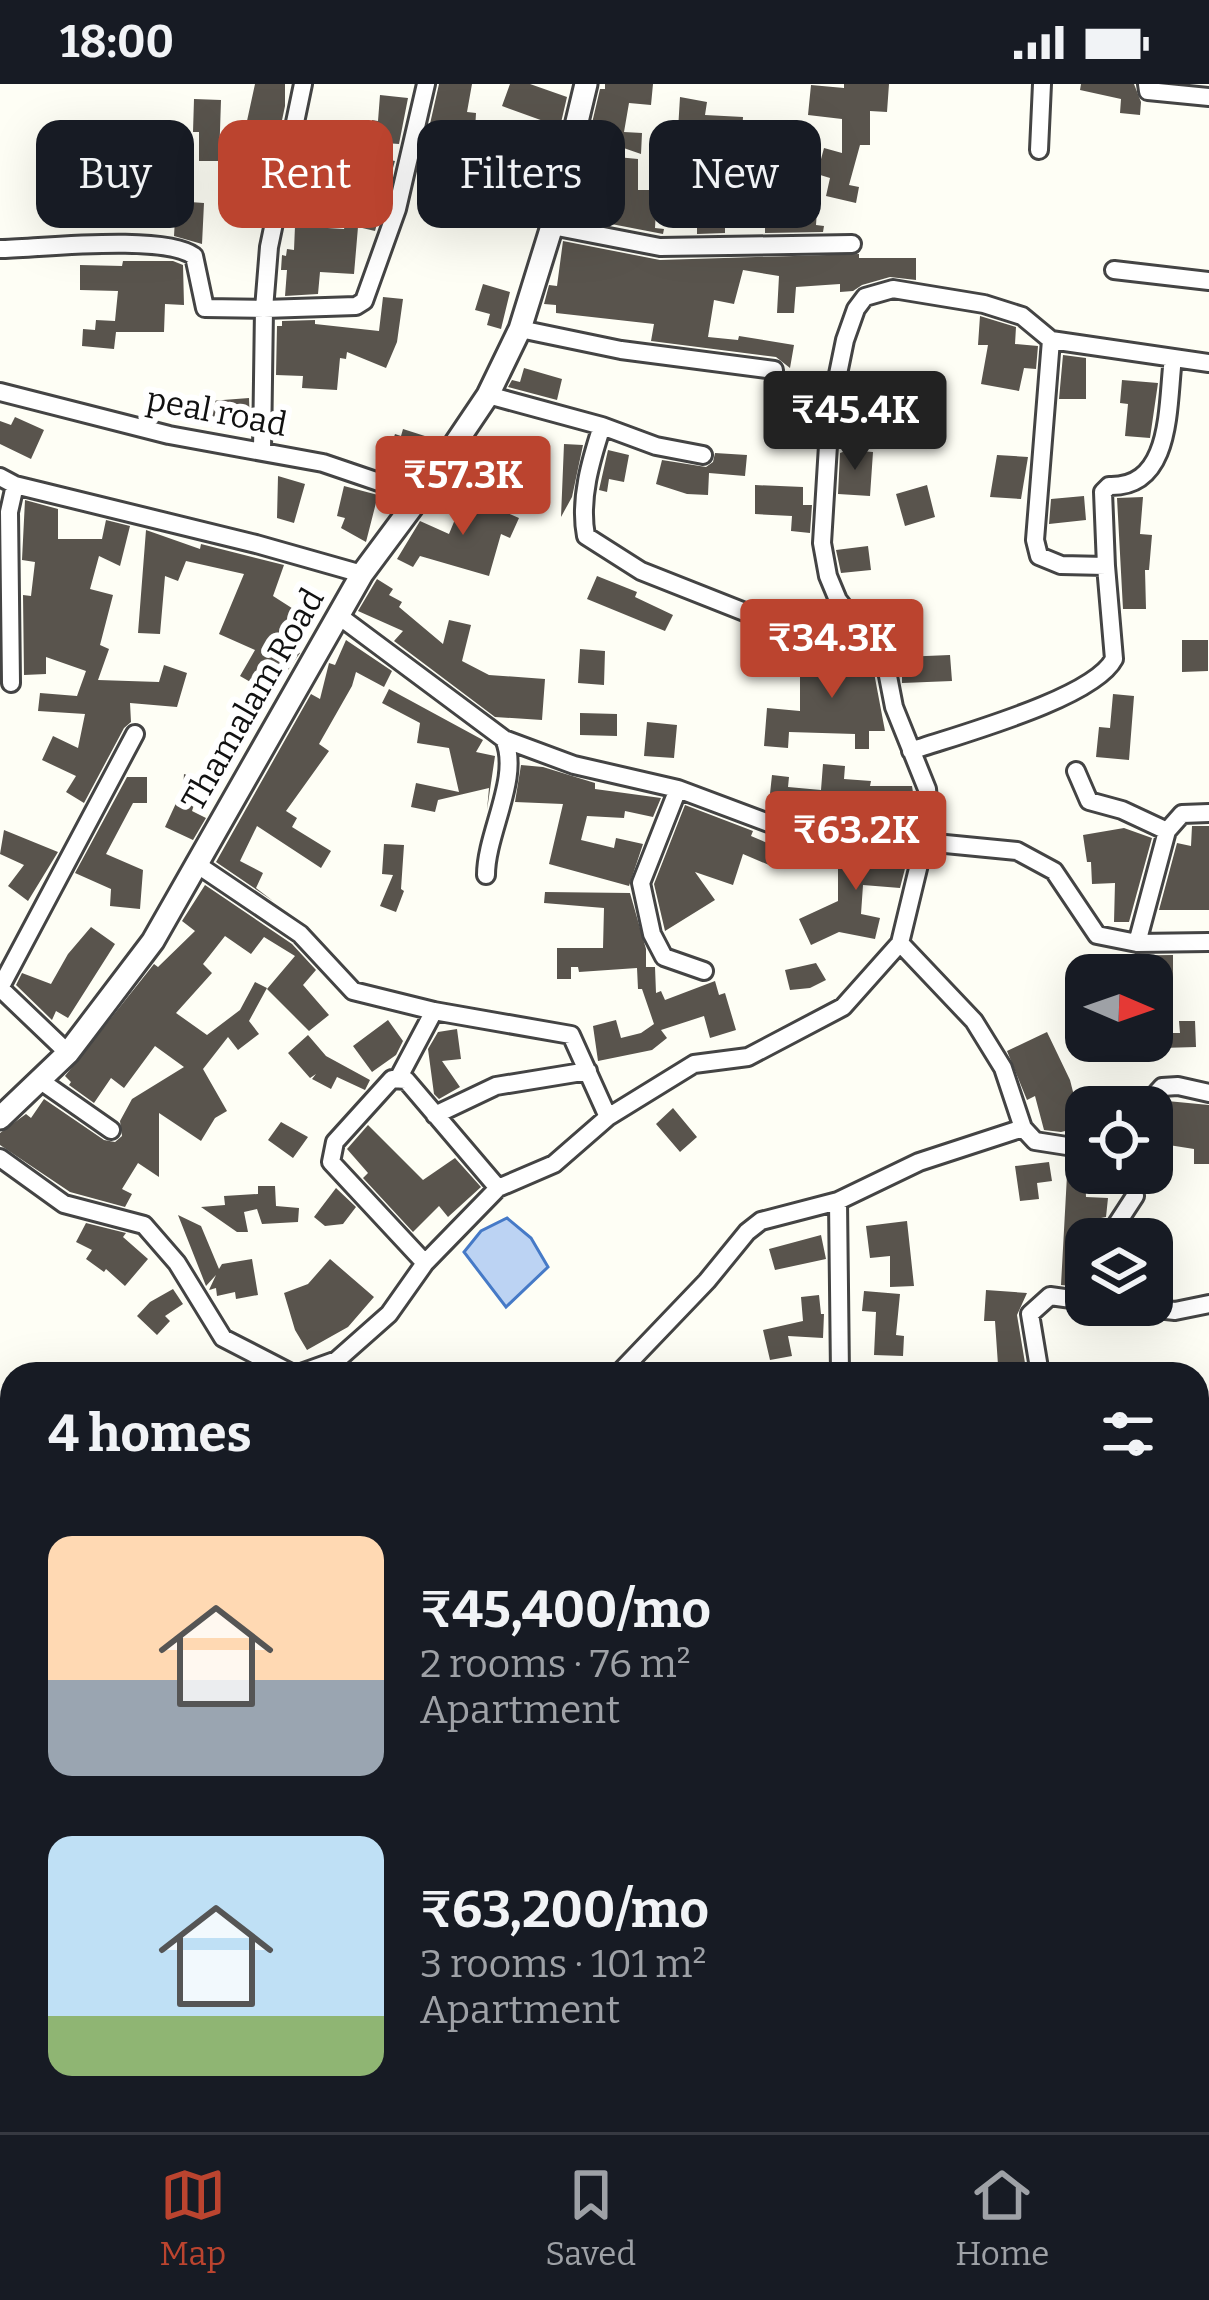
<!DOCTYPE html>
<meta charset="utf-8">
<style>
:root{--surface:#171b24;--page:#242831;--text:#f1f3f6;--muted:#9ea1a6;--line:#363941;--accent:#bb442f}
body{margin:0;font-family:Bitter,serif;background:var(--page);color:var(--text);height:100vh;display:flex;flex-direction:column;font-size:45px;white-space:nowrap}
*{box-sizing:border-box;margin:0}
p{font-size:39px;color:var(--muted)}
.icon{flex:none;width:66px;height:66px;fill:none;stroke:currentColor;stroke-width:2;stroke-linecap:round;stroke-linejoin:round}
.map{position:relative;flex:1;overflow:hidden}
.drawer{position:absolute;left:0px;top:1278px;width:1209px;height:771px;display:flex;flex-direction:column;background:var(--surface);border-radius:36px 36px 0 0;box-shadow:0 12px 48px #0002}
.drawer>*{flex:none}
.hud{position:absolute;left:36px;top:36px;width:1137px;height:108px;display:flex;gap:24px}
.needle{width:78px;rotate:92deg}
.fabs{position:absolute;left:1065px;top:870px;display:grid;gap:24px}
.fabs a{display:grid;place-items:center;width:108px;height:108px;border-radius:24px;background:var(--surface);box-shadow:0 12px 48px #0002;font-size:60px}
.price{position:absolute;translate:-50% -102px;padding:0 27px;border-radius:12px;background:var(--accent);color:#fff;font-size:39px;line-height:78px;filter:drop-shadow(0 3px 6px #0008)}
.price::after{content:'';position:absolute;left:50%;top:72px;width:36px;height:27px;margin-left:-18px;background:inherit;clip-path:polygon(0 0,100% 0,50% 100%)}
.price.current{background:#222;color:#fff}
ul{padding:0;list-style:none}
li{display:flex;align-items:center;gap:36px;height:300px;padding:0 48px}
li span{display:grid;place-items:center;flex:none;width:336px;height:240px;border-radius:24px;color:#555}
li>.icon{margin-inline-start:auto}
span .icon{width:144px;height:144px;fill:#fffc;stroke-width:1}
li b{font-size:51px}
h2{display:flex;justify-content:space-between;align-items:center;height:144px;padding:0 48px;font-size:51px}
.chip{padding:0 42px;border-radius:24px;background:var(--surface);box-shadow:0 12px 48px #0002;font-size:42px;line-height:108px}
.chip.current{background:var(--accent);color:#fff}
.status{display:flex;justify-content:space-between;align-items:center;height:84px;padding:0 60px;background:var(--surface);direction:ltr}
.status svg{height:33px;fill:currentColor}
.tab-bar{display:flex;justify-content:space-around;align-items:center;height:168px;border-top:3px solid var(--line);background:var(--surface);font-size:33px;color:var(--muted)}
.tab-bar a{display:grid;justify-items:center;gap:6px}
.tab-bar .current{color:var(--accent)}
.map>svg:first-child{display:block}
.forest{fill:#add89f}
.water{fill:#bcd3f3;stroke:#467ac7;stroke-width:3}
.building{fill:#59544d}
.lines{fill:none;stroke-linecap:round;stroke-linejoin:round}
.minor-casing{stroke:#444;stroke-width:22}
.tertiary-casing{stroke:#444;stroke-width:27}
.minor{stroke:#fff;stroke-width:16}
.tertiary{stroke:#fff;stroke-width:21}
.labels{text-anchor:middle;stroke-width:12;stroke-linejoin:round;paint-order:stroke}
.street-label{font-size:33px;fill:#111;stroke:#fff}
</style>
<div class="status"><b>18:00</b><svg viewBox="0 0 49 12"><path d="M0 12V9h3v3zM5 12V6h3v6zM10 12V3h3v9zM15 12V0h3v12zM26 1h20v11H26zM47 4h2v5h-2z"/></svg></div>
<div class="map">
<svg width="1209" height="2048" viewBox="0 0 1209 2048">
<rect width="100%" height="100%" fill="#fefef5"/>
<!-- forest -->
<path class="forest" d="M1209,1688V1826L1197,1806V1691Z
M1209,1983V2048H1043L1044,2037H1197V1985Z"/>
<!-- water -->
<path class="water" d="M507,1134L531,1154L548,1183L506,1223L464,1168L481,1147Z"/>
<!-- building -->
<path class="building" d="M255,0H285V22L273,79L260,78L258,108L232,106Z
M439,0H472L467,28L476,29L474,65L425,62Z
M510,0H530L567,13L560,43L502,22Z
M605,0H653L651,21L629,19L624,48L642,49L641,70L589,52L600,5H605Z
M844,0H889L887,28L870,27V61H860L849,101L859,103L856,119L826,112L830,94L817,90L824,64L842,69V35L808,31L811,1L844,4Z
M1081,0H1134L1141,18L1140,31L1120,29L1121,15L1080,6Z
M380,11L408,14L399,60L371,58L372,36L378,37Z
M680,13L707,18L705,31L743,33L742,50H736L734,86L742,85L744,110L791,109V124L817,126L816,141L824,142L823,148L765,149V135L725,137V149L697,150V132L692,131V114L712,115V48L678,46Z
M194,15L221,16L219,77H199V48H193Z
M520,63L555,67L545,107L495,102L499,69L519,71Z
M306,70L331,75L329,86L365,93L366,71L395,77L375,147L358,143L354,190L320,188L318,210L285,212L287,186H281L282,171L286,172L287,165L294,166L295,142L344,145L353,108L325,103L323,113L299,108Z
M585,70L638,75V106H657L655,144L664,145L663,150L570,132Z
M435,86L466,93L459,124L428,117Z
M176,117L204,119L202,160L174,152Z
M563,157L660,176L859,170V174H916V196L890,193L862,201L853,207L840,208V200L796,203L794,229H777L779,192L743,186L734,220L714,216L708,253L738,256L739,252L794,261L790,284L776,273L651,257L654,240L556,229V221L544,220L549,201L557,202Z
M123,177H173L183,181L184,221L165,220L164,248H116L114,265L82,262L83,245L95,246L96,236L115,237L118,207L80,206V181L122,182Z
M483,200L510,208L501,245L487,241L490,230L475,226Z
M383,213L403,215L397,258L386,284L347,268L346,275L340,274L337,306L302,304L303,292L276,291L277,242H282V237L315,236V240L379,247Z
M980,232L1016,243L1015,260L1038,262L1036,285L1024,284L1019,307L981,300L988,261H978Z
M1063,271L1086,274V315H1059Z
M524,284L562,295L557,316L508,303L512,296L520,298Z
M851,292L896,295L895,320L847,317Z
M1122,296L1158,299L1150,354L1125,352L1128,320L1120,319Z
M249,314L250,340L212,343L210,317Z
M15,333L44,346L31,375L0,360V337L11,341Z
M403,345L428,353L418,383L387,373L395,350L401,352Z
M564,360L583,361L572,413L561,433Z
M608,366L629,371L624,398L609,395L607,408L599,406Z
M848,366L873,368L870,412L838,410L840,369Z
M715,369L747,371L745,392L709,389L708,411L687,410L656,400L662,376L706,383L713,378Z
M997,371L1028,373L1021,415L990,413Z
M278,392L305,400L294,439L277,434Z
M755,401L803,403V421H812L810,449L791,447L792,432L755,430Z
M927,401L935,433L905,442L896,410Z
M344,402L378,411L366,458L341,444L345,434L337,432Z
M465,411L519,434L510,454L501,450L489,492L420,472L413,483L397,475L420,437L449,450Z
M1084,412L1086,436L1049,440L1051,415Z
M1143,413L1140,450L1152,451L1149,486H1145L1146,525H1123L1117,414Z
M25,416L58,425V455H102L106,436L130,442L120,482L99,472L90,505L113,511L100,561L109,565L98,596L159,598L164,581L187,589L177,623L130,619L131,638L124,644L84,719L66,708L76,692L42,676L53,652L78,664L85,630L38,627L40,609L77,612L86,587L46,573V590L24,591L23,511L31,512L35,478L22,476Z
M146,446L200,465L201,460L284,481L273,512L309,535L291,564L300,569L271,610L240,592L255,566L219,550L244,490L186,477L178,497L165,492L160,550L138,549Z
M868,462L871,486L841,489L836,466Z
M597,492L637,508L635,513L673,531L665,547L587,515Z
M377,495L393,505L389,511L402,518L399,523L443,560L449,536L471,541L462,577L489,591L545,595L542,636L495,633L394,557L403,547L358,527Z
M346,556L392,587L384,603L356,588L352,602L319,660L329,667L286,727L297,734L292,743L331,767L321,784L257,742L240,777L263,789L256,804L273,817L216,778L311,610L320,615L329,579L335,581Z
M1182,556H1208V587L1182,588Z
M869,562L885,647H869V665H855V650L789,648L788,664L764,662L767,624L800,627V584H827L825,567Z
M580,565L605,567L604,601L578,599Z
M950,571L952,597L902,599V573Z
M389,605L483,656L476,668L495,672L487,726L489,704L438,716L435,728L411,723L416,699L459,708L449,664L417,659L420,639L382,619Z
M1113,610L1134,612L1129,676L1096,673L1099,643L1110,644Z
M580,629L617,630V652L580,651Z
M647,638L677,641L674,674L644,672Z
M823,680L845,682L844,695L871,697L870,702H912L917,734L915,744L896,742V732L868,728L867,740L840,737L841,729L792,726L793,723L769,719L772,691L789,693L788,703L821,706Z
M521,681L543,683L595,699V705L661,714L653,733L625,727L624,734L587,732L581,756L614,764L616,754L643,760L629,802L549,780L563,720L515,718Z
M184,690L202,696L192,727L206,734L193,756L165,743L183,704Z
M127,693H147V719H133L106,770L143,786L140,825L110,822L111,805L75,789Z
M685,721L753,747L751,752L777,763L769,781L743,770L733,801L695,788L715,816L665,847L654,800Z
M1192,742H1209V826H1159L1177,759L1191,762Z
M1124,744L1152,754L1129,838H1114L1115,799L1092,800L1091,778H1087L1083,751Z
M4,746L58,768L28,817L8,802L24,781L0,770Z
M384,760L404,761L401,805L404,807L396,828L380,822L393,791L382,790Z
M838,762L909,769L900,804L863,801L861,830L880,834L875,855L839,848L811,861L799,835L838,817Z
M205,801L292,860L316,886L303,901L329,931L309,947L267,905L295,872L264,853L251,870L225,852L203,880L212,889L176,929L207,951L240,926L255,898L267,904L249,937L259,950L238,966L228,953L203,985L227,1027L215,1034L201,1057L159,1029V1093L138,1079L122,1105L132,1110L125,1123L70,1108L0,1061V1049L26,1030L31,1034L44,1015L104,1056L115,1058L122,1052L120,1037L132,1015L184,983L155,962L124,1004L111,994L94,1019L69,1001L71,998L65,992L154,880L158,883L195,847L182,837Z
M545,808L630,809L646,865V883H655L656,909L661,907L665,916L715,897L719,911L725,909L736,946L710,954L704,932L661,946L667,954L652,966L598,977L593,942L616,936L621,954L641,949L654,940L642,905H638L637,884L579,888L578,883H571V895H557V864H603L604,824L544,819Z
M91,843L115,860L68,934L56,927L52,936L16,901L22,889L51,900L68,870Z
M1173,871V900H1152V891L1147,888H1093L1094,872Z
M816,879L826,896L810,904L790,906L785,886Z
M388,936L403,957L396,971L372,988L353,962Z
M1179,937H1195L1196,963L1162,964V974L1115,975V957H1152V949H1180Z
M457,945L461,975L442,977L460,1003L439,1015L434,1010L428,965L438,948Z
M1047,948L1070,996L1082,1043L1061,1048L1044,1046L1035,1012L1027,1016L1007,967Z
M308,951L326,972L370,996L365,1006L337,993L331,1005L312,995L316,990L310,994L288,969Z
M1167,1017L1209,1021V1080H1194V1065L1156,1059L1161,1023Z
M673,1024L697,1053L680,1068L656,1040Z
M281,1038L308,1053L293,1074L268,1056Z
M368,1041L423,1096L455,1074L481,1103L448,1133L439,1122L413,1148L363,1094L368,1089L347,1065Z
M1049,1078L1052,1097L1037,1099L1039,1115L1020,1117L1015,1082Z
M1085,1090L1086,1113L1108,1114L1106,1133L1096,1135L1094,1155H1086V1164H1079L1078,1190L1071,1202L1061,1201L1067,1091Z
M258,1102H275L276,1122L299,1124L298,1138L262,1140L257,1125L244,1128L248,1148H237L201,1123L225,1121L224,1112L258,1110Z
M336,1104L356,1123L343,1140L325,1142L314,1133Z
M178,1131L201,1142L219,1185L222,1180L252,1175L258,1211L236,1215L235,1208L217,1212L216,1204L209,1206L216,1191L206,1202Z
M907,1137L914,1202L890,1203V1172L870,1174L866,1142Z
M86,1139L126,1149L123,1153L148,1175L125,1202L106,1185L104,1188L86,1175L92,1166L76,1158Z
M821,1151L826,1175L775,1186L769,1165Z
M330,1175L374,1213L348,1243L307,1266L295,1246L284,1209L308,1200Z
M173,1205L183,1220L165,1232L170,1237L157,1251L137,1232L150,1218Z
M986,1206L1027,1209L1017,1231L1025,1279L998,1281L995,1237H984Z
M864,1207L900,1210L896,1251L904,1252L903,1272L874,1271L876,1228L862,1227Z
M819,1211L821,1230H824L823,1254L788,1252L792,1272L770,1276L763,1246L803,1237L801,1213Z"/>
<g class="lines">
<defs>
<path id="minor" d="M303,0L269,163L264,225L356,222L364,217L397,125L426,0
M1147,0L1148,7L1209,13
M1039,66L1042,0
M552,142L660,163L852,160
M0,165C41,164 164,150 194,172L205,224L264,225L262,366
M1114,186L1209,197
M520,245L621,266L774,286
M0,308L169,351L323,379L420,412
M488,311L602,342C591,376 579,415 586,452L641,487L803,551L828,552L861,539
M830,329L900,350
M602,342L656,362L703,371
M0,393L15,401L256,460L362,490
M1106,482L1103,408L1109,402C1173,404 1167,321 1173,274
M339,532L504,655L574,681L678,705L782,744L1017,767L1054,787L1097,851L1137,859L1209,858
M11,599L9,428L15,401
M911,667C957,651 1093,615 1114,575L1106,482L1061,481L1039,472L1035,456L1051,256
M1076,687L1089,717L1122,726L1167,747
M678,705L641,799L652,850L664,873L704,887
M195,779L300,850L353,907L434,927L571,951L608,1033
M486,791C486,749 521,693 504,655
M900,859L974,937L1003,984L1023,1044L1035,1057L1086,1065
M1137,859L1167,747L1182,730L1209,729
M0,904L135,650
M0,904L68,969
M399,993L434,927
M38,995L111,1046
M1144,1023L1162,1003L1178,1002L1209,1009
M435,1031L496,1002L588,987
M0,1074L64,1120L144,1141L177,1179L223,1254L293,1290
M838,1117L840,1290
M1107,1155L1135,1112
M425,1179L331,1078L335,1058L392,995L406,996L498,1104
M1080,1216L1086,1199
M1120,1221L1175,1227L1209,1220
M298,1290L337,1276L389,1230L425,1179L498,1104L554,1080L608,1033L694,980L748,973L843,923L900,859L930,735L927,705L894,623L881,556L873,546L852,534L838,516L828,492L822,459L830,329L845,256L856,225L865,213L893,205L984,220L1022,232L1051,256L1209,279
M618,1290L707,1197L747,1148L761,1137L838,1117L919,1078L1023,1044
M1040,1290L1030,1230L1050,1212L1086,1217
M0,1648L12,1634
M0,1862L12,1870
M0,1956L12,1943
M286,2037L287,2048
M870,2037L871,2048
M446,2048L447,2037"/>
<path id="tertiary" d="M0,1034L68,969L153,857L362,490L420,412L488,311L520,245L552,142L586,0"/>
</defs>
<!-- minor casing -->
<use href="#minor" class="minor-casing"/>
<!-- tertiary casing -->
<use href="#tertiary" class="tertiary-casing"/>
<!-- minor -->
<use href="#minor" class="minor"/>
<!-- tertiary -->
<use href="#tertiary" class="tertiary"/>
</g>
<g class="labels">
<!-- street labels -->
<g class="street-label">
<text transform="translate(217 327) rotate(11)" y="12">peal road</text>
<text transform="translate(252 615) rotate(-60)" y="12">Thamalam Road</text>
</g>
</g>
</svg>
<div class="fabs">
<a><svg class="needle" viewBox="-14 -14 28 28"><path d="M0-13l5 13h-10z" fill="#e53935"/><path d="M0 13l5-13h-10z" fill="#9ea1a6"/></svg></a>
<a><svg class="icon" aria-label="locate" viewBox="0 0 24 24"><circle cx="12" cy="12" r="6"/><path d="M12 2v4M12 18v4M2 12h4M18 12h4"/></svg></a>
<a><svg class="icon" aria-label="layers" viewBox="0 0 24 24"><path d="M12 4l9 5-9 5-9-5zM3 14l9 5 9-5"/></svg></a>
</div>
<b class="price current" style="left:855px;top:389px">₹45.4K</b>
<b class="price" style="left:463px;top:454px">₹57.3K</b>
<b class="price" style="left:832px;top:617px">₹34.3K</b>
<b class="price" style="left:856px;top:809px">₹63.2K</b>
<div class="hud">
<a class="chip">Buy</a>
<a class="chip current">Rent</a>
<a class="chip">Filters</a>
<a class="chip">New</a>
</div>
<section class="drawer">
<h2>4 homes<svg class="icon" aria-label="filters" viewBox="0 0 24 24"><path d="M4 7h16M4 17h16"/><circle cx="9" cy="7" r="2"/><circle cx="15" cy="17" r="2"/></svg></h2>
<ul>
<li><span style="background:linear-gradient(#ffd9b3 60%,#9aa5b1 0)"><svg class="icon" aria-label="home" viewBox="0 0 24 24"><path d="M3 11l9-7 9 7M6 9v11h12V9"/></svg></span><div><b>₹45,400/mo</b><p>2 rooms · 76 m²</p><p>Apartment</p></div></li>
<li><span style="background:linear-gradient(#bfe0f5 75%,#8fb573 0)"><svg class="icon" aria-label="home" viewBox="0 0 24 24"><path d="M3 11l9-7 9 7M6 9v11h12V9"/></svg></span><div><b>₹63,200/mo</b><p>3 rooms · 101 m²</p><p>Apartment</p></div></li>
</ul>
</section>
</div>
<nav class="tab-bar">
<a class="current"><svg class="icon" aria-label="map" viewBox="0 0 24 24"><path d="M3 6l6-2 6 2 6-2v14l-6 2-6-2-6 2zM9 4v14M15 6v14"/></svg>Map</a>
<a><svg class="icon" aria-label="saved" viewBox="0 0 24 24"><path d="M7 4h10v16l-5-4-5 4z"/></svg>Saved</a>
<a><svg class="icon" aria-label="home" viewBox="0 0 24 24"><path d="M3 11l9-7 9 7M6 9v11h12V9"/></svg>Home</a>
</nav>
